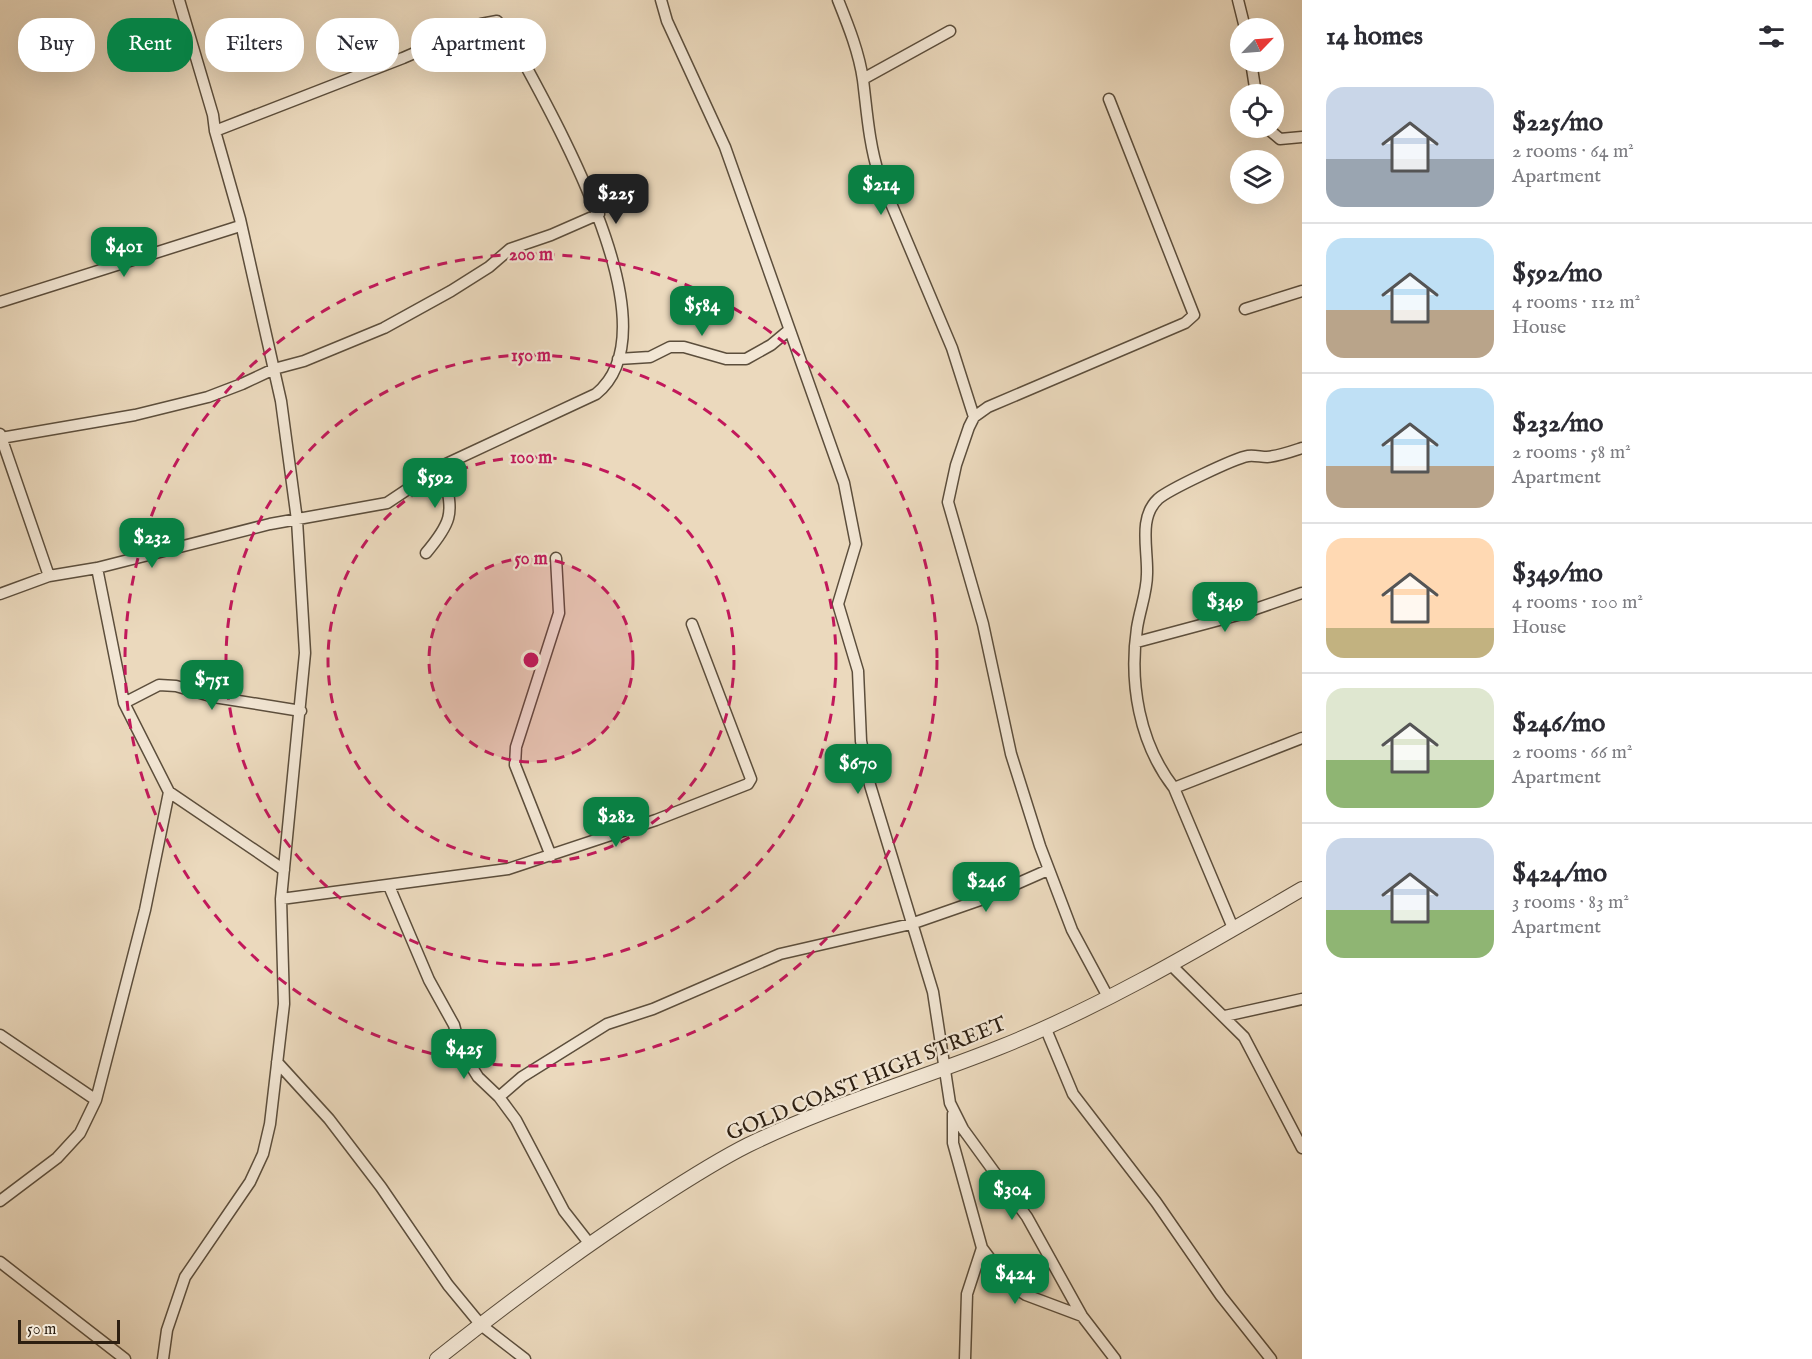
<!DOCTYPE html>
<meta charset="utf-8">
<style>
:root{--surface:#fff;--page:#f2f2f3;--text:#2b2b33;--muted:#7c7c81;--line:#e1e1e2;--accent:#0b8043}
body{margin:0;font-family:"IM FELL English",serif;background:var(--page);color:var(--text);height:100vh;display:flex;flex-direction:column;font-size:22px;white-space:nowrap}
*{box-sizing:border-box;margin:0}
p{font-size:20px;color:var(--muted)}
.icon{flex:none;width:33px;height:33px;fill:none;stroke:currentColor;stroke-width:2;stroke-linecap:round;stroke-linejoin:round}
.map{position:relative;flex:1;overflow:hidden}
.details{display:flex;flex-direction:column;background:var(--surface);width:510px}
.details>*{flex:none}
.hud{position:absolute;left:18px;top:18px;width:570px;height:54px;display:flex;gap:12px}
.needle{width:39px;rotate:65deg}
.tools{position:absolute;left:1230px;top:18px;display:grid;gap:12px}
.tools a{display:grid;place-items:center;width:54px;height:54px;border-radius:50%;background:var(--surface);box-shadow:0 6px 24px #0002;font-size:30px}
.scale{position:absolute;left:18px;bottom:15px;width:102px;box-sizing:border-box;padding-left:6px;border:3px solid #2d1f11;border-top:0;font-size:16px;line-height:21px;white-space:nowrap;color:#2d1f11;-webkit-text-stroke:4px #f2e6d4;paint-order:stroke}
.price{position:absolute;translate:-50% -51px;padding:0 14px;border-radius:12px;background:var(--accent);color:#fff;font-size:20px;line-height:39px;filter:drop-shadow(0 2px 3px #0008)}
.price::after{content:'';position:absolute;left:50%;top:36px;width:18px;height:14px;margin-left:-9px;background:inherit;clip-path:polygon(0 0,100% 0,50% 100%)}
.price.on{background:#222;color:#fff}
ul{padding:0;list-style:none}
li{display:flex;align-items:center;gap:18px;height:150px;padding:0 24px}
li+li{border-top:2px solid var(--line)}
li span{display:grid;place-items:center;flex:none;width:168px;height:120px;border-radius:18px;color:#555}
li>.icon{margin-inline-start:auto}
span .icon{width:72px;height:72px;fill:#fffc;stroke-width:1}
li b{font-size:26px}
h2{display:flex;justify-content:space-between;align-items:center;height:72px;padding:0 24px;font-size:26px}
.tag{padding:0 21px;border-radius:24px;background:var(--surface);box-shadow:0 6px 24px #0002;font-size:21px;line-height:54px}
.tag.on{background:var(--accent);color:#fff}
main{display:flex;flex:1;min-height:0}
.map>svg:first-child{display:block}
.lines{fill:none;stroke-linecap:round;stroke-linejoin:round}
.minor-casing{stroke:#5c4e3c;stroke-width:13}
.tertiary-casing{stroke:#5c4e3c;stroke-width:16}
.minor{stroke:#f2e6d4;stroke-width:10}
.tertiary{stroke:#f2e6d4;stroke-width:14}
.ring{fill:none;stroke:#c2185b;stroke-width:3;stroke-dasharray:10 8}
.labels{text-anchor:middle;stroke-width:4.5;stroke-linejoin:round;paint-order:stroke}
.street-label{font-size:21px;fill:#2d1f11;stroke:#f2e6d4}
.centre{fill:#c2185b;stroke:#f2e6d4;stroke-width:3}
.ring-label{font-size:18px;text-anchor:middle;font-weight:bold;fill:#c2185b;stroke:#f2e6d4;stroke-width:4.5;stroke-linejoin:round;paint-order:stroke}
</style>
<main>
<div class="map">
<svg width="1302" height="1359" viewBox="0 0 1302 1359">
<rect width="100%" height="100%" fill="#ebd9bd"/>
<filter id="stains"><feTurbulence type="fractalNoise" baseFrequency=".00333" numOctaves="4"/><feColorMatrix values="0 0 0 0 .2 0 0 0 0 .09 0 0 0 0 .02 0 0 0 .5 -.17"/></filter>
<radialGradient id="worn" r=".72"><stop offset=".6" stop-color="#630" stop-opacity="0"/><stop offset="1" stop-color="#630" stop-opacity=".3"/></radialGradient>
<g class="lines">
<defs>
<path id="minor" d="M661,0L667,21L725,147L844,483L856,544L838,604L858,671L861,741L870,785L933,992L950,1103L963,1129L1027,1217L1082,1316L1115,1359
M838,0C848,25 859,52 863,80C867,112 869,144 879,175L952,348L974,417
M1238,0L1245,28
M1251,62L1256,94
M863,79L950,31
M1267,128L1280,139L1302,137
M0,302L240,226
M1245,309L1302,291
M618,359L650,357L670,347H684L726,359H746L771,345L789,330
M0,434L49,576
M1,438L135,415L208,397L242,384L274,369L304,361L384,328L451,291L489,267L510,249L551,235L599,214
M426,553C458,515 450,512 444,465
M97,568L124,703L169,792L284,870
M0,594L49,576L97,568L270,524L387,503L444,465L596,394C679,327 547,107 509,35L497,21L481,24L403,58L215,131
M1137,642L1238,615L1302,593
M124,703L159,685L176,686L214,697L301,711
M1174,788L1302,738
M551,856L515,765L516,747L559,613L556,558
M389,886L429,980L454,1025L460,1048L478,1077L499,1097L516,1120L564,1211L589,1243
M281,899L508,869L656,820L748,784L751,779L692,624
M1233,928L1174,788C1139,743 1129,683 1137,628C1140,609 1147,592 1147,574C1148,549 1138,518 1158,499C1168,490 1235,458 1248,456C1254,455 1261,457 1267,457C1279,456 1290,452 1302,448
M1170,964L1244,1037L1302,1148
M1108,997L1072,930L1040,846L1011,754L983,624L948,502L956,465L969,427L974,417L988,407L1185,323L1194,315L1109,99
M1225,1016L1302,999
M1045,1027L1073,1094L1156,1202L1221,1296L1271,1359
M0,1035L96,1100
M277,1062L329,1119L381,1187L448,1285L481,1325L525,1359
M499,1097L522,1077L607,1024L653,1009L780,954L911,924L980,900L1048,870
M953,1114V1143L982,1248L967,1294L965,1359
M0,1201L57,1158L80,1133L96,1100L145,910L169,792
M982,1248L1009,1284L1026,1295L1082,1316
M0,1262L125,1359
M163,1359L167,1330L185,1277L250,1182L263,1154L270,1124L284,1004L281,899L305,653L297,520L281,401L240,219L215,131L213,115L179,0"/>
<path id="tertiary" d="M437,1359C504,1306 573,1254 645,1207C679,1185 712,1163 748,1145C828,1106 915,1081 998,1048C1104,1006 1204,946 1302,889"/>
</defs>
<!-- minor casing -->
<use href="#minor" class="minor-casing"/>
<!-- tertiary casing -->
<use href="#tertiary" class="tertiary-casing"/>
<!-- minor -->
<use href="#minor" class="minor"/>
<!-- tertiary -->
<use href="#tertiary" class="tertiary"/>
</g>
<!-- distance rings -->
<circle cx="531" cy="660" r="102" fill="#c2185b" fill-opacity=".12"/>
<g class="ring">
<circle cx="531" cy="660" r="102"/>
<circle cx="531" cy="660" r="203"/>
<circle cx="531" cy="660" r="305"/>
<circle cx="531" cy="660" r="406"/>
</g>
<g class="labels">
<!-- street labels -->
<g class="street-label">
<text transform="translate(866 1078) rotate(-22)" y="7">GOLD COAST HIGH STREET</text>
</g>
</g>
<circle cx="531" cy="660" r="9" class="centre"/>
<g class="ring-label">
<text x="531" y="260">200 m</text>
<text x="531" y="361">150 m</text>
<text x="531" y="463">100 m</text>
<text x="531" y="564">50 m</text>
</g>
<rect width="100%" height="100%" filter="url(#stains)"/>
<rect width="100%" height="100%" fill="url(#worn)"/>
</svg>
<div class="tools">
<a><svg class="needle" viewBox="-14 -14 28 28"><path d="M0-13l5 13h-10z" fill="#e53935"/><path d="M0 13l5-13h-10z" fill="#7c7c81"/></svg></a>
<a><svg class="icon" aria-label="locate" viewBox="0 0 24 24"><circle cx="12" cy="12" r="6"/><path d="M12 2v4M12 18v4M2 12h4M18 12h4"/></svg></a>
<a><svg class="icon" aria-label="layers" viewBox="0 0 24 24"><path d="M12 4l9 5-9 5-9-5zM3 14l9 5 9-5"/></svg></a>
</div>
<div class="scale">50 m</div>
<b class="price" style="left:881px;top:216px">$214</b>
<b class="price on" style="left:616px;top:225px">$225</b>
<b class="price" style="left:124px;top:278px">$401</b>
<b class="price" style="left:702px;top:337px">$584</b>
<b class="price" style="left:435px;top:509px">$592</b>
<b class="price" style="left:152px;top:569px">$232</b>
<b class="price" style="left:1225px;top:633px">$349</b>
<b class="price" style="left:212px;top:711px">$751</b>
<b class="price" style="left:858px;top:795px">$670</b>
<b class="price" style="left:616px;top:848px">$282</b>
<b class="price" style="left:986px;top:913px">$246</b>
<b class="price" style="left:464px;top:1080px">$425</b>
<b class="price" style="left:1012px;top:1221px">$304</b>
<b class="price" style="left:1015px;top:1305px">$424</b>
<div class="hud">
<a class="tag">Buy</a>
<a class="tag on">Rent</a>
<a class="tag">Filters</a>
<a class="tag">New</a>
<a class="tag">Apartment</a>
</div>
</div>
<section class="details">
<h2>14 homes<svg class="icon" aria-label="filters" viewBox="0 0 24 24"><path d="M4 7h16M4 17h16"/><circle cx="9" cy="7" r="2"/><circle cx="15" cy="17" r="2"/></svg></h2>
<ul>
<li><span style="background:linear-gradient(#c9d6e8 60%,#9aa5b1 0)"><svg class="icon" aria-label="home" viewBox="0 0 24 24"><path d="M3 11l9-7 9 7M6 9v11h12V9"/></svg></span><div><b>$225/mo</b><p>2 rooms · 64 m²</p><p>Apartment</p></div></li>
<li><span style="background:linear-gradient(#bfe0f5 60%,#b9a48a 0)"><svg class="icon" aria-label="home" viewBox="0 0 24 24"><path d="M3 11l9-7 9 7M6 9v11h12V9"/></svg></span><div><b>$592/mo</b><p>4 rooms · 112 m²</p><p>House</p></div></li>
<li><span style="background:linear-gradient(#bfe0f5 65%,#b9a48a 0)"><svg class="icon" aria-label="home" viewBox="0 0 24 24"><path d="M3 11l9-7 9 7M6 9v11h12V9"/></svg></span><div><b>$232/mo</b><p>2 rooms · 58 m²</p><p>Apartment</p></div></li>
<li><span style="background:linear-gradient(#ffd9b3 75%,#c2b280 0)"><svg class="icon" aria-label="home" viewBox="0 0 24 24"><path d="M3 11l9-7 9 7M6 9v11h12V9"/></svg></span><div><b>$349/mo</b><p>4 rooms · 100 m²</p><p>House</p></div></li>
<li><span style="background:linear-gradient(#dfe7d0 60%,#8fb573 0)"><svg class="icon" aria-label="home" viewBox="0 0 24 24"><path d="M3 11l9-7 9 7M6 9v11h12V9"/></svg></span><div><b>$246/mo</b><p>2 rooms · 66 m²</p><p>Apartment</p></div></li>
<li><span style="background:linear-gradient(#c9d6e8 60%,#8fb573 0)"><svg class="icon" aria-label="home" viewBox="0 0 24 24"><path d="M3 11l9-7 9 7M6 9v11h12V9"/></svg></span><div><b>$424/mo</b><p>3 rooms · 83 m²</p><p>Apartment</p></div></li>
</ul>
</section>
</main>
